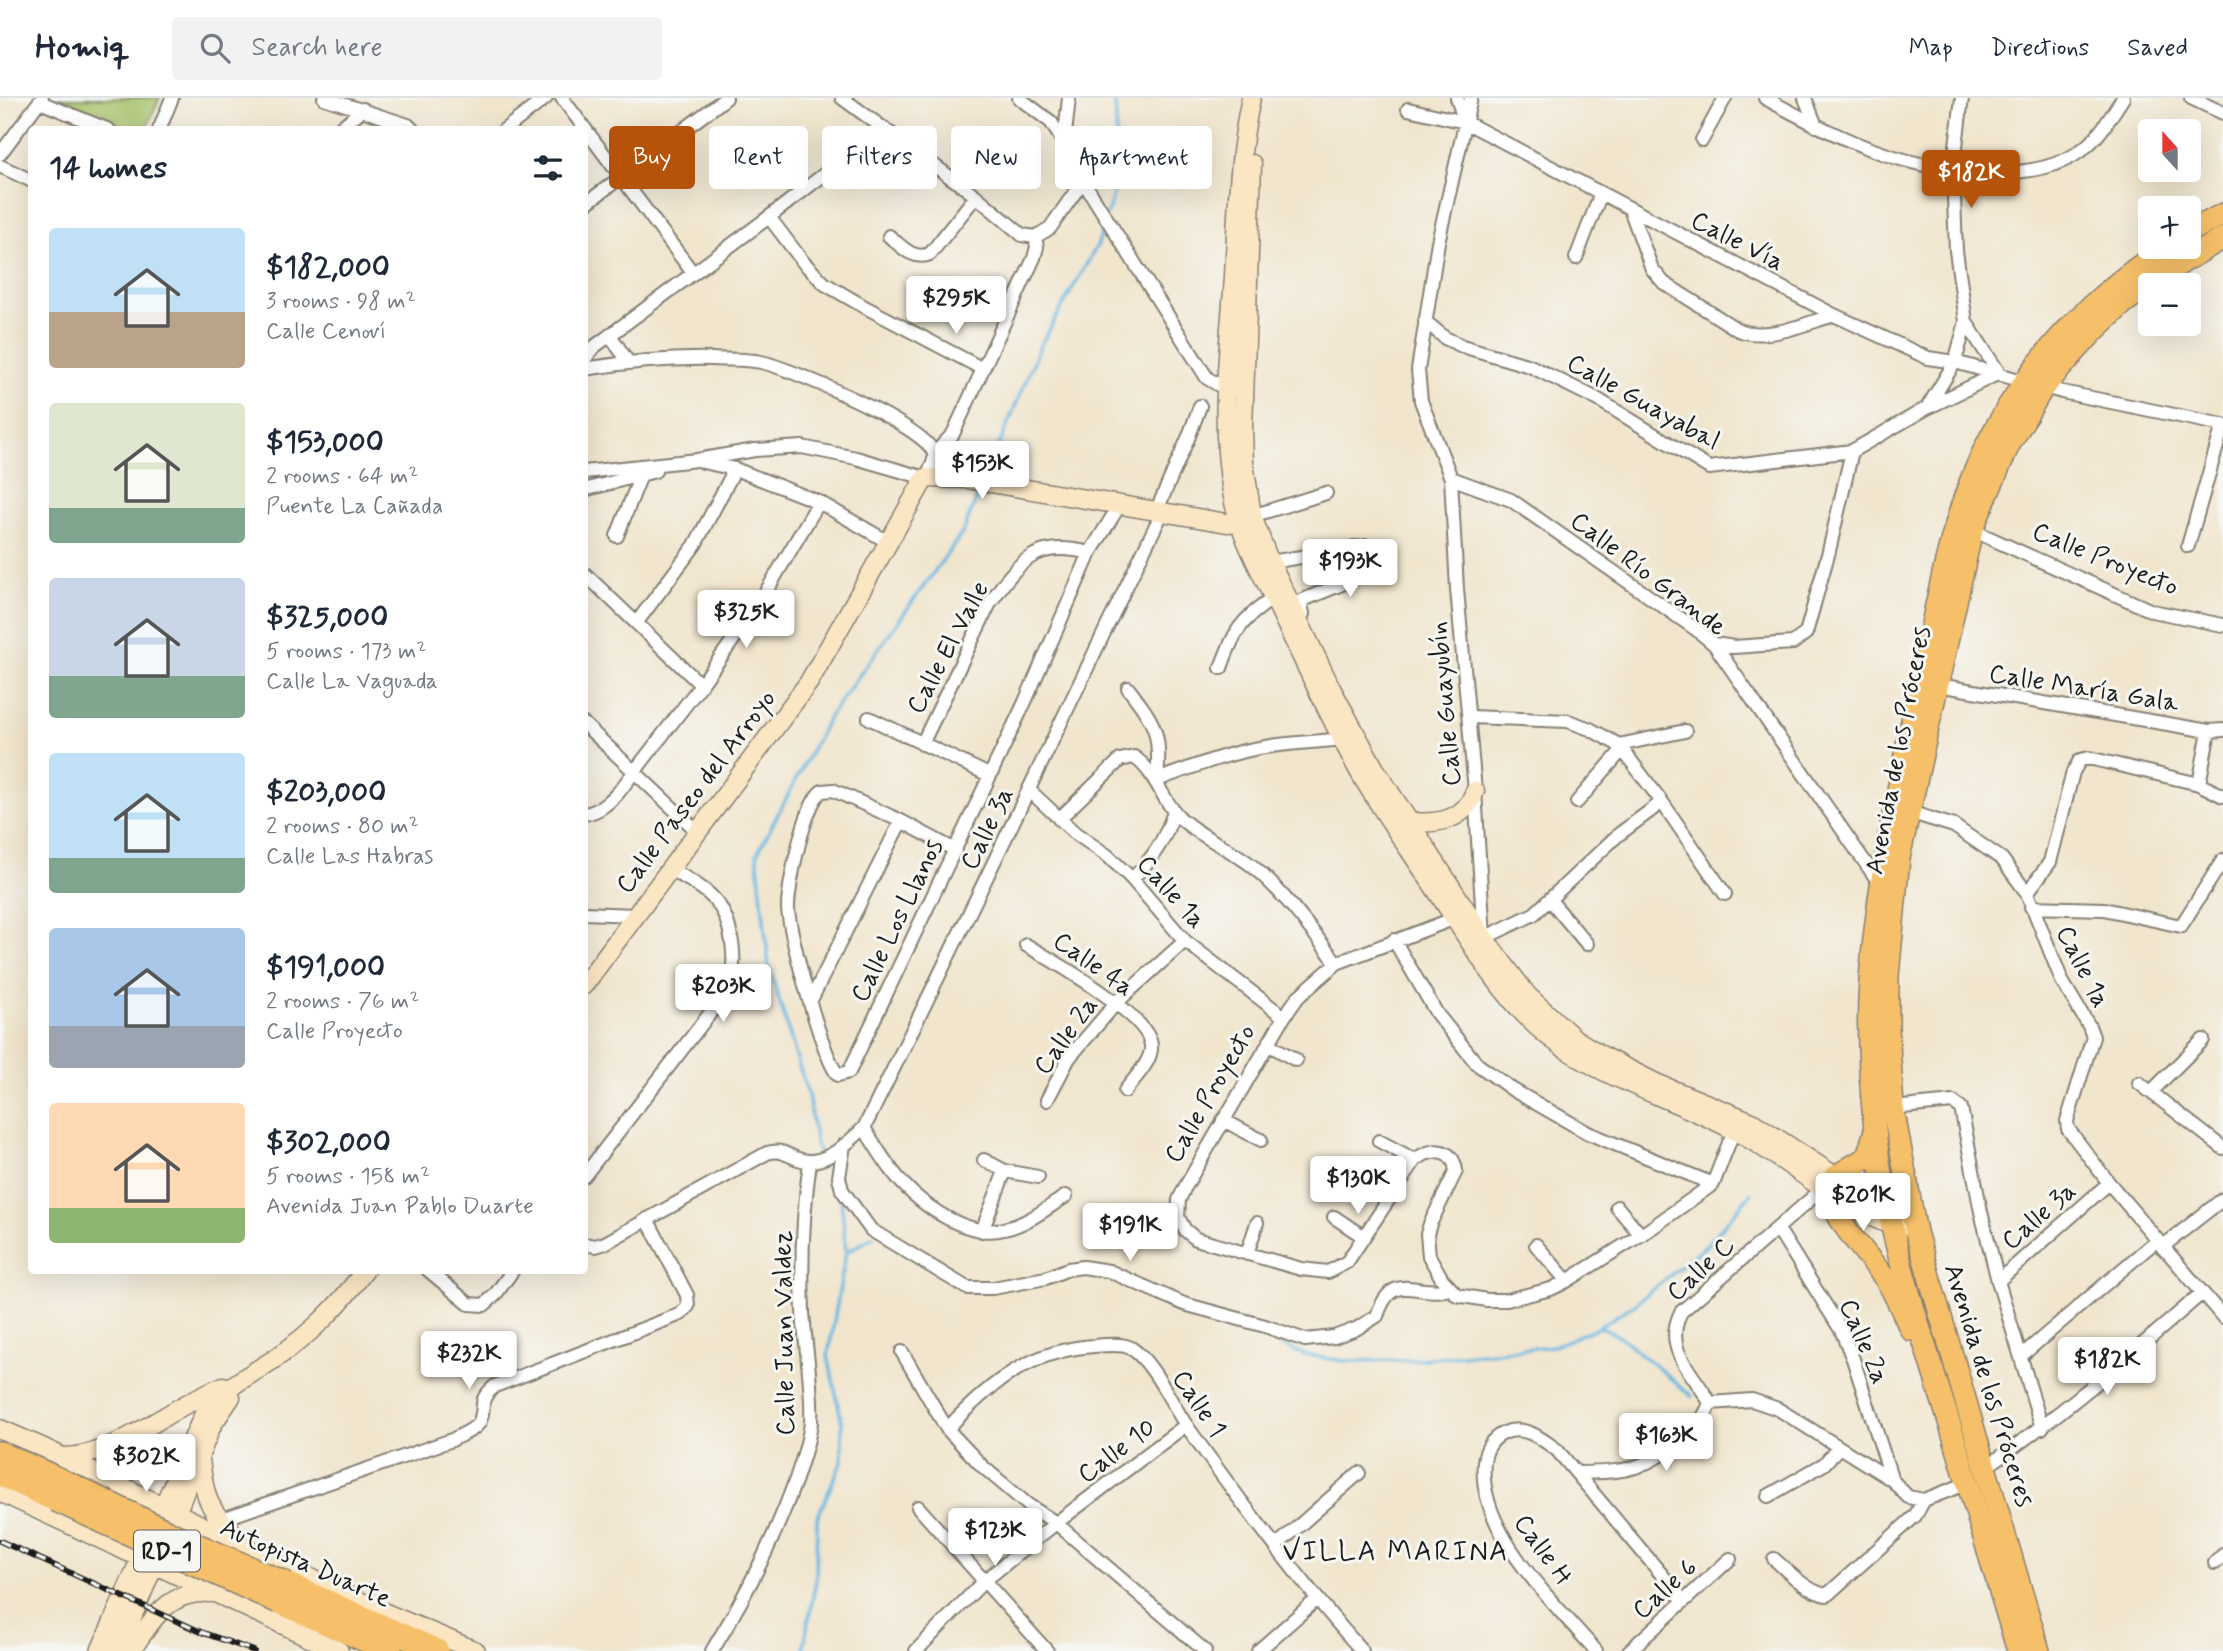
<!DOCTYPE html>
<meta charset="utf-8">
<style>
:root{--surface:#fff;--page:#f2f2f3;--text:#1f2937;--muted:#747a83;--line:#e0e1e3;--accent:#b45309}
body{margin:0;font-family:Mynerve,sans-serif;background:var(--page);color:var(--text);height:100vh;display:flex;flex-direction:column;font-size:26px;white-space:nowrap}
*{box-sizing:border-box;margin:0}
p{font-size:23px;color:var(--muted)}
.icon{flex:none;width:38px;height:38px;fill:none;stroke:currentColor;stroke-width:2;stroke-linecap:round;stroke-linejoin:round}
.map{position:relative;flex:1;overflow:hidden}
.panel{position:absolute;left:28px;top:28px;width:560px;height:1148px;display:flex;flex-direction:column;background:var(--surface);border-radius:7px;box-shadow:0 7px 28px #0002}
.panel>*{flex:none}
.banner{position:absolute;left:609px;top:28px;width:665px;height:63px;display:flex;gap:14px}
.needle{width:46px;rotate:339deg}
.tools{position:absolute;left:2138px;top:21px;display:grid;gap:14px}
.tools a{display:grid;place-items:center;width:63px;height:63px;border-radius:7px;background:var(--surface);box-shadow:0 7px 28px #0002;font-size:35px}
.price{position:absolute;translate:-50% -60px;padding:0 16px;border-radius:7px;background:#fff;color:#222;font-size:23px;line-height:46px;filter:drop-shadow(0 2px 4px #0008)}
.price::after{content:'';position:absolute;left:50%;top:42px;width:21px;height:16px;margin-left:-10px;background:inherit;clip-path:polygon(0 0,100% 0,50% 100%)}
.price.on{background:var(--accent);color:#fff}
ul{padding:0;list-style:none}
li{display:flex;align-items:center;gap:21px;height:175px;padding:0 21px}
li span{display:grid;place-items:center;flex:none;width:196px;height:140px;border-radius:7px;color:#555}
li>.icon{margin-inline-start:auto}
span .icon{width:84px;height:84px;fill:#fffc;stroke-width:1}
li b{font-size:30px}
h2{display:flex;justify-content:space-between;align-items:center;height:84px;padding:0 21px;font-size:30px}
.chip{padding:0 24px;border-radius:7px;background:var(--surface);box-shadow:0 7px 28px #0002;font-size:24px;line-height:63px}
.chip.on{background:var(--accent);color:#fff}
header{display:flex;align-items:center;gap:42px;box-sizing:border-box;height:98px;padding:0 35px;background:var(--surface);border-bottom:2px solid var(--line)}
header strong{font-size:33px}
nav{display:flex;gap:38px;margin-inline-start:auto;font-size:24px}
.search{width:490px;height:63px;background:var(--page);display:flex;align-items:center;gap:18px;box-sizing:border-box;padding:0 24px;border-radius:7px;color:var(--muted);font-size:26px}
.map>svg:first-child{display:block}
.green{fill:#a5c168;stroke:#606e42;stroke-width:2}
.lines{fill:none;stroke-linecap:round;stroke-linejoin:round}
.stream{stroke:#67b7e1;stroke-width:3.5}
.minor-casing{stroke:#868074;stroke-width:16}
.secondary-casing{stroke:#868074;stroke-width:21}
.primary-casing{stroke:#868074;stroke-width:24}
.motorway-casing{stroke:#868074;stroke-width:26}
.minor{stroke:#fff;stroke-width:12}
.secondary{stroke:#fbe6c4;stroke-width:18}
.primary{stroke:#f6c06b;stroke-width:21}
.motorway{stroke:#f6c06b;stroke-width:23}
.rail-casing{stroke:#1c1c1c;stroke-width:6}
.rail{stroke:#f6f6f2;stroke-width:3.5;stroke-dasharray:10;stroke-linecap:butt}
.motorway-bridge-casing{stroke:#868074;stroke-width:26;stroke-linecap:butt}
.motorway-bridge{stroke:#f6c06b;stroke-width:23}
.labels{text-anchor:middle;stroke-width:6;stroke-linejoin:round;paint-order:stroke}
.shield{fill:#f6f6f2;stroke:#5d5d5c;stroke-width:2}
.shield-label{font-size:24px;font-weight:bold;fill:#1c1c1c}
.street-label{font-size:26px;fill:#1c1c1c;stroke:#f6f6f2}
.neighbourhood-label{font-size:28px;letter-spacing:2px;fill:#1c1c1c;stroke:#f6f6f2}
</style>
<header>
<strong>Homiq</strong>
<div class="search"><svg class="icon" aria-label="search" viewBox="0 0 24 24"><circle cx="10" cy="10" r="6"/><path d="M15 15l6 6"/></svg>Search here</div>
<nav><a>Map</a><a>Directions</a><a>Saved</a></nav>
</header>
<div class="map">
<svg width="2223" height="1553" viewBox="0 0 2223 1553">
<rect width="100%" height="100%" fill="#f6f6f2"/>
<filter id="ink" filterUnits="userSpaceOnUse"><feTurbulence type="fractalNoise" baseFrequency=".0143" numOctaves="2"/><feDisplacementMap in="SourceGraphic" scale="14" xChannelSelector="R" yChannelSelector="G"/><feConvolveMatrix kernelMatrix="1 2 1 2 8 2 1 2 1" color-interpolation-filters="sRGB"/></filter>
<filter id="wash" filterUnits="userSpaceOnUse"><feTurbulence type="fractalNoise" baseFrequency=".00686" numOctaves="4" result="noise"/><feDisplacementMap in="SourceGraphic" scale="28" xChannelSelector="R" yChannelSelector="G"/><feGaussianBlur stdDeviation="1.57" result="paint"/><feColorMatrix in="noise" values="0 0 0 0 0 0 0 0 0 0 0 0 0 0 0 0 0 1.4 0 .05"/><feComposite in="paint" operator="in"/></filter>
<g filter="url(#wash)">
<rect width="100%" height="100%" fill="#f1e5cd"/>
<!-- green -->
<path class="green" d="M58,0H160L146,31H128Z"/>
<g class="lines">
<!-- stream -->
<path class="stream" d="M1107,116L1118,82L1115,0
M986,379L1041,246L1098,146L1105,124
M835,1086L816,1047L808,997L769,869L757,756L829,619L963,434L981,390
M846,1154L873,1139
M1153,1199L1175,1208
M1219,1221L1305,1257L1343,1263L1412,1262L1554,1248L1599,1229L1635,1206L1708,1146L1751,1095
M1599,1229L1619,1238L1692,1298
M803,1553L816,1482L817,1420L842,1363V1325L828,1258L846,1154L841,1100"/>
</g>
</g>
<g filter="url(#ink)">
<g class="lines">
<defs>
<path id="minor" d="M324,0L408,27L413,32
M562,0L693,175
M842,0L976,98L1022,137L1035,139
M1019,0L1051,24L1064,45L1083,83L1207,280L1227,292L1244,290
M1457,0L1465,24
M1471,0L1438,144L1418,272L1421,303L1451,380L1457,491L1475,693L1484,840L1534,816L1618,737L1662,704
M1765,0C1801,20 1837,39 1876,53C1931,73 2029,89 2079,54C2099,41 2110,19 2123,0
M1805,0L1816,28
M1962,0L1953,72L1956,153L1966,224L1999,275
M2191,0L2223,15
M40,4L109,32
M1408,11L1465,24L1834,217L1928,260L1955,264L2062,294L2223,327
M159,32L172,0
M338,32L363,11
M504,32L546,0
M1702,42L1725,0
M1064,45L1069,0
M0,56L42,0
M0,68L32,83
M584,107L726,0
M1630,111L1652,171L1664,185L1738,232C1769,243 1804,226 1834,217
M769,119L804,165L825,186L863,208L983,271
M889,138C901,148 913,163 930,156L976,98
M1035,139L1050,130L1083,83
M1576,160L1601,95
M1425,223L1445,240L1462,248L1530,268L1597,301L1709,370L1852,353L1927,310L1999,275
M610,237L628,264
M584,262L594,249L769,119L884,30
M584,271C628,264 669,260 713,261C728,262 745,261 761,264C790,270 928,329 934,356C936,364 929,373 925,380L856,360L802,349L755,352L697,362L584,374
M1927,310L1955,264L1966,224
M934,356L953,336L1034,160L1037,149L1035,139
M703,364L735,371L819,404L888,444
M1451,380L1511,402L1697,532L1714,546L1880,786
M584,392L655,373
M1156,414L1189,338L1200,308
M1252,418L1326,395
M1972,432L2152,513L2223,527
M617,438L641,377
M2188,448L2223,327
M1271,464L1367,448
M584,475L701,587
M1298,521L1303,516L1301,506L1303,502L1349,483L1353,449
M637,524L695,447L735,371
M1714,546L1734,549L1793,545L1806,535L1829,453L1852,353
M1221,570C1234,533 1241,521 1274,500
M1938,587L2209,633L2223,632
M1128,590C1156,627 1161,635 1157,682
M1470,619L1568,623L1590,631L1619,647L1662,704L1725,796
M869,620L989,677
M584,626L697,733
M922,646L990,505C1020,462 1035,442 1090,455
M1619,647L1685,633
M1157,682C1195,668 1232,653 1272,648C1298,644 1324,644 1349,640
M2199,686L2209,633
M1030,693L1075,735L1108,758L1132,781L1185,843L1284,919
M1577,704L1622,652
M1909,714L1954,728L2002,761L2027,795L2062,883L2089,928L2093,939L2067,1023L2068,1031L2109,1085L2223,1219
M584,716C599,714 608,705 618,695L701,587L760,504L819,404
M1059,721L1120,662L1134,659C1156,674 1161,701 1179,719C1200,739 1228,749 1251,767C1285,795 1310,831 1337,865
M955,752L901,723L833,692L822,693C805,704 788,787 788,809C788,833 823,961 838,977L849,974L1024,606L1090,455L1119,408
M1132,781C1154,759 1164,743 1174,714
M2027,795L2050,764L2073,674L2080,662L2089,660L2199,686L2223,698
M1550,802L1587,846
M2031,809L2104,811L2181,828L2223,762
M584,815L634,817
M1461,818L1337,865L1298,899L1284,919L1184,1091L1179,1102L1178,1119L1185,1132L1196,1141L1301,1171L1328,1174L1347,1164L1415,1062C1431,1050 1453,1048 1456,1073L1430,1126L1427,1136L1429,1158L1442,1181L1457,1197L1487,1202H1507L1551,1191L1567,1183L1650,1131L1713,1086L1734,1032
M1394,842L1437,916L1477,966L1513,992L1588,1035L1713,1086
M1026,847C1053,863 1148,916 1151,947C1153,963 1134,980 1125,993
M810,904L901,723
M1268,946L1296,962
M2139,985L2223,1050
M2151,994L2203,942
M1047,1002L1069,960L1117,904L1185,843
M1893,1010L1953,1004L1961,1010L1981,1114L1998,1183L2042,1330
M1223,1022L1261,1042
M864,1030C873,1044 881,1058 891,1071C913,1102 964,1141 1004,1131C1026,1127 1047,1110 1066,1098
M1379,1043L1415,1062
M844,1047L839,1079L842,1092L871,1132L967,1190H993L1046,1180L1068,1171L1083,1169L1109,1173L1184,1206L1265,1228L1305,1242L1334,1239L1356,1231L1377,1218C1393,1170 1415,1200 1450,1191
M984,1062L1005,1073L1038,1079
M584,1078L718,905C722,897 728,889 731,881C737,857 731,817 712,799C702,788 685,780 672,772
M1617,1109L1641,1137
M1334,1119L1364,1139
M1778,1131L1841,1232L1853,1261L1892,1382
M982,1133L1005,1073
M584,1146L595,1148L605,1145L767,1055C782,1051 784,1056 798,1061C824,1070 846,1046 864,1030C966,826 1062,620 1162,415
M1536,1147L1567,1183
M2162,1149L2223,1101
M1247,1156L1257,1125
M428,1172L469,1206L484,1207L495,1197L513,1172
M1998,1183L2109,1085
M902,1254L947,1331L982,1368L1028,1407L1056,1425L1205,1553
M2021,1258L2157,1142
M1710,1305C1693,1273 1662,1252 1681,1214L1828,1086
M1710,1305L1752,1302L1778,1311L1892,1382L1908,1399L1924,1402
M947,1331C989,1286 1030,1252 1094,1248C1105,1247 1122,1245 1131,1250C1153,1264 1171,1305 1186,1327C1241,1405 1299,1482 1362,1553
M1986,1369C2062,1316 2132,1256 2202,1195
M1578,1375C1627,1374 1646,1372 1684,1339C1698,1326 1703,1323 1710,1305
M1768,1398L1824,1366L1839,1349
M918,1409L1047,1553
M214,1424L452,1342C460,1337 476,1332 480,1323C487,1305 476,1304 495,1288L681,1216L688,1208L687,1197L647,1121
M1276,1448L1359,1375
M1774,1461C1788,1473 1808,1495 1827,1497L1915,1418L1924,1402L1968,1385
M2215,1465L2223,1457
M712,1553C746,1498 774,1442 796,1381C802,1362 809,1344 811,1324C813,1291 805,1247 803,1213C801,1163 803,1113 810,1064
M916,1553L984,1483L1056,1425L1186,1327
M1258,1553L1316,1502
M1596,1553C1554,1504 1477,1434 1484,1364C1485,1352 1492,1340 1504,1335C1524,1326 1542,1341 1557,1352L1684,1503
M1629,1553L1730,1461"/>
<path id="secondary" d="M1251,0C1238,59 1237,118 1234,179C1229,250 1219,324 1232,394C1239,437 1262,475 1280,513C1306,568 1331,622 1360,675C1385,718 1415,759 1442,801C1471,845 1498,892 1536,928C1594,981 1672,998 1739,1035C1793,1064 1840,1112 1900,1130
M1252,66L1243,331L1244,365L1252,418L1267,457L1332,592L1375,671L1484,840L1528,898L1575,941L1606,960L1656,985L1752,1024L1852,1089L1911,1117
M1410,724C1438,726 1465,723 1475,693
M584,887L809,584L925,380L967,381L1227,425L1239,424L1249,419
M0,1331L44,1350L260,1456L376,1511L476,1553
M65,1359C118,1358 172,1307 223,1288
M200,1361C204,1396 208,1414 236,1437
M0,1394L339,1553
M172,1425L212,1327L231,1299
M100,1553L206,1311C225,1289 252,1276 276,1260C313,1234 339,1208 365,1172
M118,1553L158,1457
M131,1553C152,1522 168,1492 210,1495"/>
<path id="primary" d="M2189,134L2223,116
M1836,1078L1867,1059L1874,1036
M1828,1094C1839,1130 1866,1153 1886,1182C1896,1197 1903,1216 1911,1232
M2018,1553C1995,1478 1973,1402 1950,1327C1923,1241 1893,1153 1879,1063C1871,1007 1866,938 1870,882C1878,778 1901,676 1922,575C1940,490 1953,405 1996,329C2037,255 2096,195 2167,149
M2039,1553L1916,1134L1893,1010L1888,930V878L1899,760L1972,432L2008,349L2043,290L2093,234L2124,205L2162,177L2223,140"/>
<path id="motorway" d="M0,1355L71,1387
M0,1376L56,1402
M287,1486L437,1553
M279,1504L390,1553"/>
</defs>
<!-- minor casing -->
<use href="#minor" class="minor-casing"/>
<!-- secondary casing -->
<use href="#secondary" class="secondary-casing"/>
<!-- primary casing -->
<use href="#primary" class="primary-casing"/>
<!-- motorway casing -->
<use href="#motorway" class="motorway-casing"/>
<!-- minor -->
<use href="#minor" class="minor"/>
<!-- secondary -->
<use href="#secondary" class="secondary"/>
<!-- primary -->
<use href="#primary" class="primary"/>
<!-- motorway -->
<use href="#motorway" class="motorway"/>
<defs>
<path id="rail" d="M0,1443L201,1534L254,1553"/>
</defs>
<!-- rail casing -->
<use href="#rail" class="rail-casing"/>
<!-- rail -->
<use href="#rail" class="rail"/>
<defs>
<path id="motorway-bridge" d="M71,1387L178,1439L287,1486
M56,1402L279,1504"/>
</defs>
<!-- motorway-bridge casing -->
<use href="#motorway-bridge" class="motorway-bridge-casing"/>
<!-- motorway-bridge -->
<use href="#motorway-bridge" class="motorway-bridge"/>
</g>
</g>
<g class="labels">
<!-- shield labels -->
<rect class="shield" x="134" y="1432.5" width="66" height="41" rx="5"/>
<g class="shield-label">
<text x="167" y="1461">RD-1</text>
</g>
<!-- street labels -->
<g class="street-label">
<text transform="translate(1738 142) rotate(27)" y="9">Calle Vía</text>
<text transform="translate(1644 303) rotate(29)" y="9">Calle Guayabal</text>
<text transform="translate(2106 460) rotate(22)" y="9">Calle Proyecto</text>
<text transform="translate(1649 475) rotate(37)" y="9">Calle Río Grande</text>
<text transform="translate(947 549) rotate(-62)" y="9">Calle El Valle</text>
<text transform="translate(2084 589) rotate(9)" y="9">Calle María Gala</text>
<text transform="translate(1444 606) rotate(-95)" y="9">Calle Guayubín</text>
<text transform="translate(1897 652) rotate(-79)" y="9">Avenida de los Próceres</text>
<text transform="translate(695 693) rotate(-53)" y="9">Calle Paseo del Arroyo</text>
<text transform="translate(986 730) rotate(-64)" y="9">Calle 3a</text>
<text transform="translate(1172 793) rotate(48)" y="9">Calle 1a</text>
<text transform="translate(896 822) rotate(-64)" y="9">Calle Los Llanos</text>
<text transform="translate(1094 865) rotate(35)" y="9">Calle 4a</text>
<text transform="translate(2084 868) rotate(63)" y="9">Calle 1a</text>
<text transform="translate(1065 937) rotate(-54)" y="9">Calle 2a</text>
<text transform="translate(1209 995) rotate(-60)" y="9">Calle Proyecto</text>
<text transform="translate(2038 1117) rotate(-41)" y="9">Calle 3a</text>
<text transform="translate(1700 1170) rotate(-43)" y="9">Calle C</text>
<text transform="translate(783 1235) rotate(-91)" y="9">Calle Juan Valdez</text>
<text transform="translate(1865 1243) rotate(67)" y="9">Calle 2a</text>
<text transform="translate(1990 1287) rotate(73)" y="9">Avenida de los Próceres</text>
<text transform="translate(1200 1305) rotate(56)" y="9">Calle 1</text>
<text transform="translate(1116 1352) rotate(-37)" y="9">Calle 10</text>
<text transform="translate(1544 1451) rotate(54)" y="9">Calle H</text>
<text transform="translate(306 1464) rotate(24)" y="9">Autopista Duarte</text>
<text transform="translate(1664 1490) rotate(-42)" y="9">Calle 6</text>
</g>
<!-- neighbourhood labels -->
<g class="neighbourhood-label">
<text x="1396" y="1462">VILLA MARINA</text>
</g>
</g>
</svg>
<div class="tools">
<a><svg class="needle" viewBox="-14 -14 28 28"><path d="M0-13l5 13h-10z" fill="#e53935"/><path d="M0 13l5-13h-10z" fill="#747a83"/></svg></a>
<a>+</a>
<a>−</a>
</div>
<b class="price on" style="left:1971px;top:112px">$182K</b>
<b class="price" style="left:956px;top:238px">$295K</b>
<b class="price" style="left:982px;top:403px">$153K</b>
<b class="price" style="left:1350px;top:501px">$193K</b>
<b class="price" style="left:746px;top:552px">$325K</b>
<b class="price" style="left:723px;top:926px">$203K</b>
<b class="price" style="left:1358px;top:1118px">$130K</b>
<b class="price" style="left:1863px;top:1135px">$201K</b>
<b class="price" style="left:1130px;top:1165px">$191K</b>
<b class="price" style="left:469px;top:1293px">$232K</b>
<b class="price" style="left:2107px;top:1299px">$182K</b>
<b class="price" style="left:1666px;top:1375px">$163K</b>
<b class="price" style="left:146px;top:1396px">$302K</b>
<b class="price" style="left:995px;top:1470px">$123K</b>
<div class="banner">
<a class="chip on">Buy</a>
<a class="chip">Rent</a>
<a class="chip">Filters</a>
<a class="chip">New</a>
<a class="chip">Apartment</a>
</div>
<section class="panel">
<h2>14 homes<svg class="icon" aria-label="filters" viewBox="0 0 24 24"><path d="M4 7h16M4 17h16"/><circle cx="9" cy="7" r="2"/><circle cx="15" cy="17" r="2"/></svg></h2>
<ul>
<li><span style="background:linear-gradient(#bfe0f5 60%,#b9a48a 0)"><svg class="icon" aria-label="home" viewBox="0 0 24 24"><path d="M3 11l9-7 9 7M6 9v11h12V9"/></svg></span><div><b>$182,000</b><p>3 rooms · 98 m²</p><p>Calle Cenoví</p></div></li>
<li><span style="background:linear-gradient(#dfe7d0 75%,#7fa58c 0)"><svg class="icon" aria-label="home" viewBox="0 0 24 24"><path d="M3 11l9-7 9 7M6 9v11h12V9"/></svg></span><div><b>$153,000</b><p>2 rooms · 64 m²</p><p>Puente La Cañada</p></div></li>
<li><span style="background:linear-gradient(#c9d6e8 70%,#7fa58c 0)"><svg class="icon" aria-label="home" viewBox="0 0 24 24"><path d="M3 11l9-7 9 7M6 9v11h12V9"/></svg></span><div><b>$325,000</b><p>5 rooms · 173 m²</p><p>Calle La Vaguada</p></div></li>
<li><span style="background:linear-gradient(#bfe0f5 75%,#7fa58c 0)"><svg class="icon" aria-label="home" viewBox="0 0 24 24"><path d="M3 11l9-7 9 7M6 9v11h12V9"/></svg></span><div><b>$203,000</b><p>2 rooms · 80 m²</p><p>Calle Las Habras</p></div></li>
<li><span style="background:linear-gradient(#a9c7e8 70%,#9aa5b1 0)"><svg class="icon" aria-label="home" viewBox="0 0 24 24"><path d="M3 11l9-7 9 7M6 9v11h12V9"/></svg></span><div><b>$191,000</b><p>2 rooms · 76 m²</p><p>Calle Proyecto</p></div></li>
<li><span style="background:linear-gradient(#ffd9b3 75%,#8fb573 0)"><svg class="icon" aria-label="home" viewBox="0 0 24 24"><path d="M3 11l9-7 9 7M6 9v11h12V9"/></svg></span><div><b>$302,000</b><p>5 rooms · 158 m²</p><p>Avenida Juan Pablo Duarte</p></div></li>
</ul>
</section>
</div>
